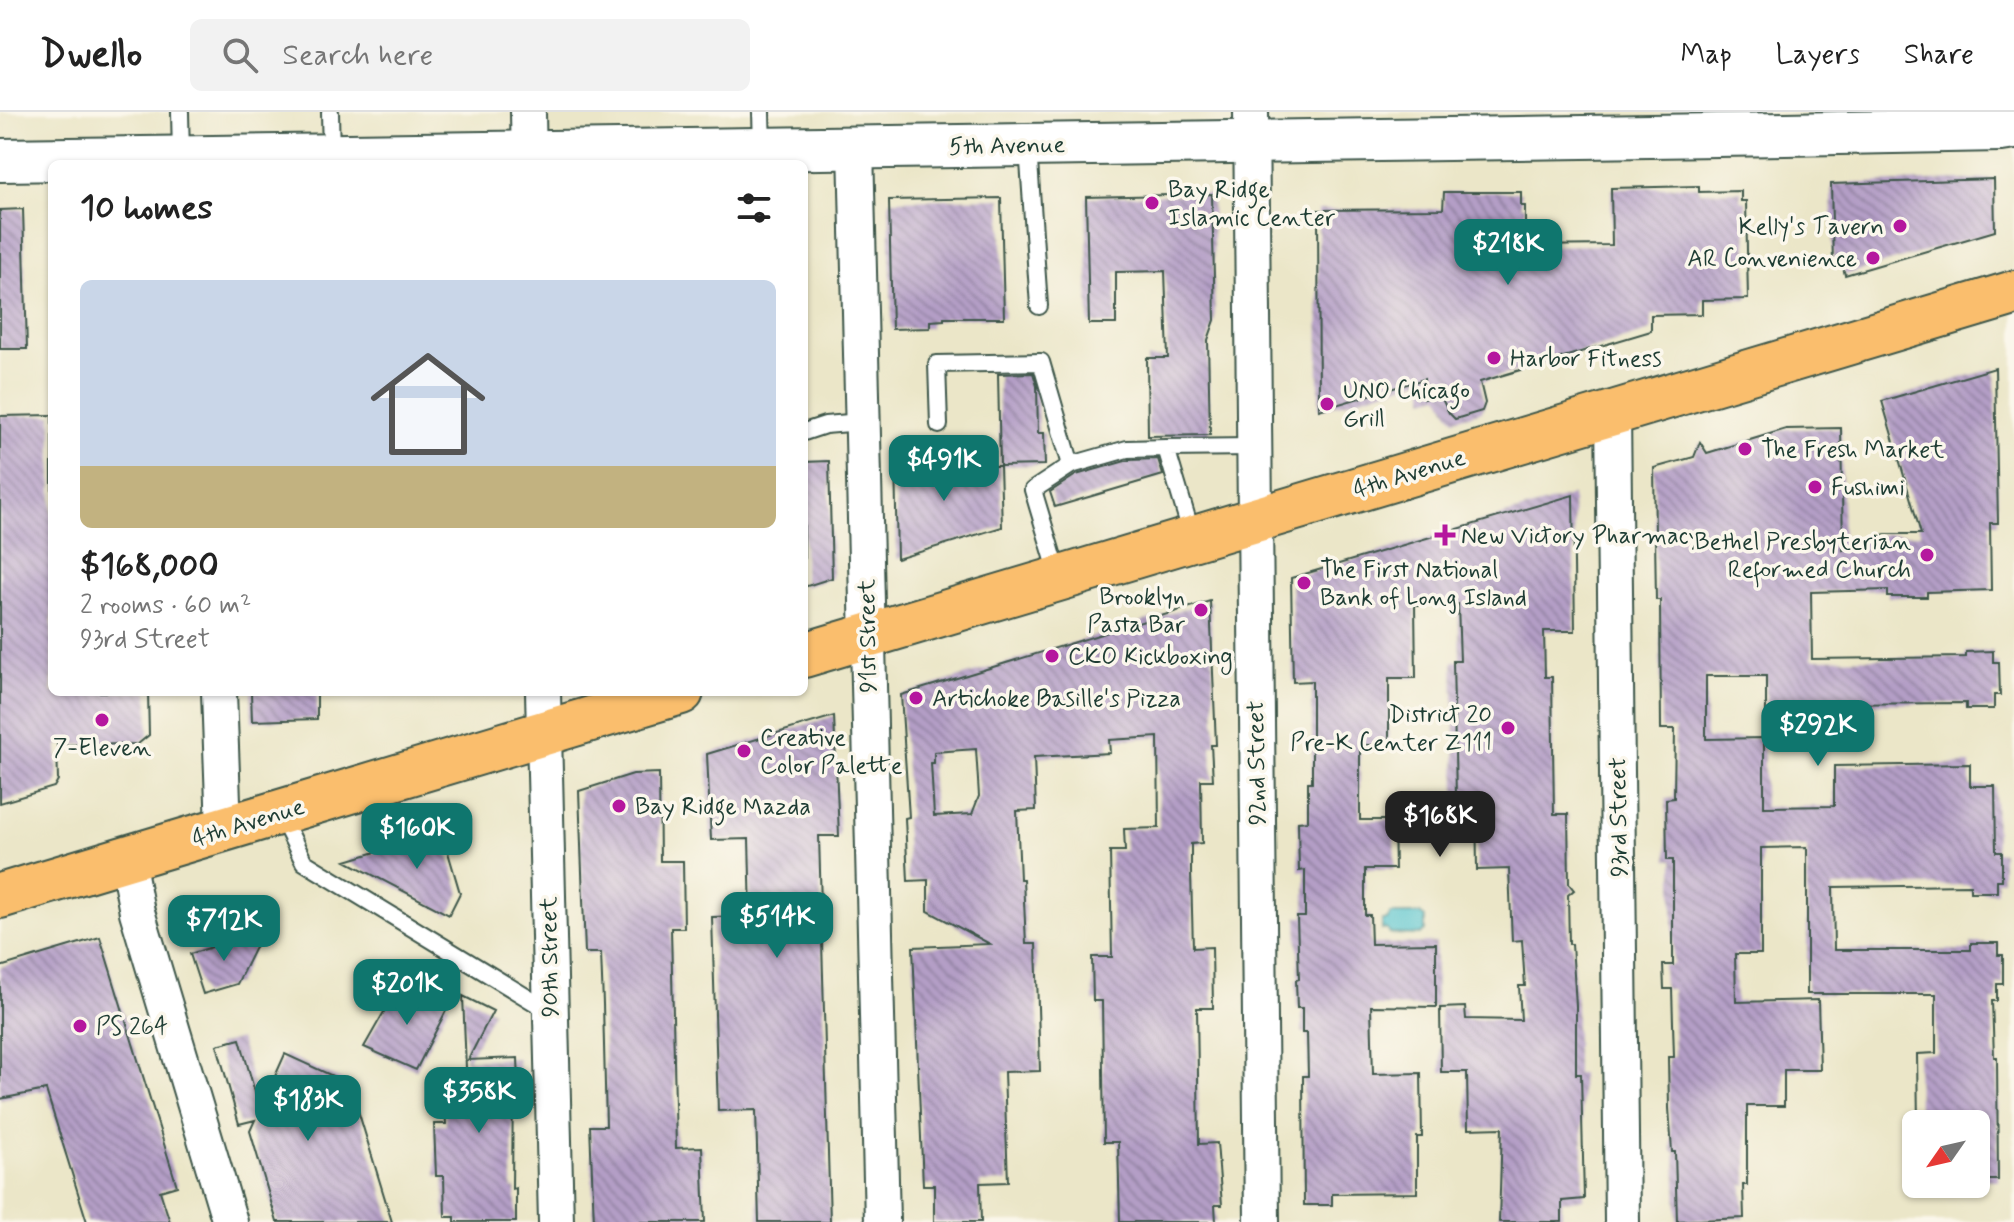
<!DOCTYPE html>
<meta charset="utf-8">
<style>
:root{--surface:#fff;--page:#f2f2f2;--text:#222;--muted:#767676;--line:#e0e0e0;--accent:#0f766e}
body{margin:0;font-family:Mynerve,sans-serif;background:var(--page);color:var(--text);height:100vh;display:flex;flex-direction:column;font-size:30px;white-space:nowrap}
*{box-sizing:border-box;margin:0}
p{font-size:26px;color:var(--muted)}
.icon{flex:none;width:44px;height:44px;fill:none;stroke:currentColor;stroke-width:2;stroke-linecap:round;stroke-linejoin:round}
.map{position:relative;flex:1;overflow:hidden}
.drawer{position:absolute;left:48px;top:48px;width:760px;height:536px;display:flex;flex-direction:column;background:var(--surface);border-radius:12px;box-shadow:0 2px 6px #0004}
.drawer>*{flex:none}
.needle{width:52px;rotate:236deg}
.buttons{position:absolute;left:1902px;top:998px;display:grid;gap:16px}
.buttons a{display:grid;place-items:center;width:88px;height:88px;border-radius:12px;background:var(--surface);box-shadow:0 2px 6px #0004;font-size:40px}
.price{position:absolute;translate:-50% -68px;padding:0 18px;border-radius:16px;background:var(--accent);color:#fff;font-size:26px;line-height:52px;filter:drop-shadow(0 2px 4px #0008)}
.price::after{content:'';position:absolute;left:50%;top:48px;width:24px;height:18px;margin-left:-12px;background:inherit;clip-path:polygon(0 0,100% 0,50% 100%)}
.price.current{background:#222;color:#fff}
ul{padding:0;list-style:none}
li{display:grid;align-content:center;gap:16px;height:424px;padding:0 32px}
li+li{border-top:2px solid var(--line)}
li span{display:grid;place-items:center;height:248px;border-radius:12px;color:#555}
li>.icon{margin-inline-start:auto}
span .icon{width:144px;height:144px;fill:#fffc;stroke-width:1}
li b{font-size:34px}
h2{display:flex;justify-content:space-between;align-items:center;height:96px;padding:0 32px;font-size:34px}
header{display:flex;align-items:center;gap:48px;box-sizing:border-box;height:112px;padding:0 40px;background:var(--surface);border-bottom:2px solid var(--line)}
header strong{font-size:38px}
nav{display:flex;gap:44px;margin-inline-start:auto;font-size:28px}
.search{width:560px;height:72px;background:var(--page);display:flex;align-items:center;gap:20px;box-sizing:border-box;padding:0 28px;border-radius:12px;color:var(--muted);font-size:30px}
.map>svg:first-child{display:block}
.water{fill:#57c4cd;stroke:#3b8080;stroke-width:2}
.building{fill:url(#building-back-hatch);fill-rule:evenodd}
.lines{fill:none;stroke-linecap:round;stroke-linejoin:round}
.service-casing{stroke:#3e564a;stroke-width:20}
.minor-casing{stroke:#3e564a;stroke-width:38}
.tertiary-casing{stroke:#3e564a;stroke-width:46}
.primary-casing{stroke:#3e564a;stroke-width:48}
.service{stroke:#fff;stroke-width:16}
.minor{stroke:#fff;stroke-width:34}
.tertiary{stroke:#fff;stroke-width:42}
.primary{stroke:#fabe6d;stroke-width:44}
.poi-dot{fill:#b5179e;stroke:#fbf7ec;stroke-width:3}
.labels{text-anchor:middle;stroke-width:7;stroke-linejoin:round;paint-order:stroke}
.street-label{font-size:24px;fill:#1f3d34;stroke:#fbf7ec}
.poi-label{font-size:24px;fill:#1f3d34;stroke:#fbf7ec;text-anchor:start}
</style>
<header>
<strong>Dwello</strong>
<div class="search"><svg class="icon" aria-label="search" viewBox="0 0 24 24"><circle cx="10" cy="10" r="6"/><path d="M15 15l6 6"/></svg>Search here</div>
<nav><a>Map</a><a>Layers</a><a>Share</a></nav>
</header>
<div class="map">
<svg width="2014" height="1110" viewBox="0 0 2014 1110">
<defs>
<pattern id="building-back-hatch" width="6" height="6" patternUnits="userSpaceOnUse" patternTransform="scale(2)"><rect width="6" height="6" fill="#b49ec6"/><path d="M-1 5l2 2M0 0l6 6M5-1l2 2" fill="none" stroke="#9282a2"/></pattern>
</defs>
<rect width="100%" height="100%" fill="#fbf7ec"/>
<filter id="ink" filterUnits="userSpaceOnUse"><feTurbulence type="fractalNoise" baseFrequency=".0125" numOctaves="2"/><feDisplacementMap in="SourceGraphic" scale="16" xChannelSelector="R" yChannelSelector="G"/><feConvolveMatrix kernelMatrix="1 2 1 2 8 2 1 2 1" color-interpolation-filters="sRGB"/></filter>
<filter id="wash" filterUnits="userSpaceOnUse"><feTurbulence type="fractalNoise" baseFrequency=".006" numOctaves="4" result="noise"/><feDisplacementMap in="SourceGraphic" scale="32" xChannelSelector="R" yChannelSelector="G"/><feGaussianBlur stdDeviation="1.8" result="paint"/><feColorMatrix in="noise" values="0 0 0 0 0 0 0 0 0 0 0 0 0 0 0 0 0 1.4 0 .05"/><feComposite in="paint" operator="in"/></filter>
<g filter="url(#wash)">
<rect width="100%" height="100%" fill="#ebe6c8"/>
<!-- water -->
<path class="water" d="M1391,802H1420L1425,806V819L1420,823L1390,822L1387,817L1382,818V808H1387Z"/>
<g id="blocks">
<!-- building -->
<path class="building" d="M1994,67L1995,119L1845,163L1841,149L1833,151L1831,72Z
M1699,74V80L1741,79V89H1746L1748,187L1702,188V202L1651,203V219L1480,270L1485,291L1482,299L1455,307L1449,301L1440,283L1424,287V267L1319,298L1318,98L1443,97L1444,80H1521V94H1525V134L1612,133L1611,76Z
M1212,82L1215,208L1208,228L1210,323L1148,324L1147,246H1168L1165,159L1116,160V212H1089L1086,85Z
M1001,86L1004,206H944V208L930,209V216L892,217L889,88Z
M23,97L27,237H0V98Z
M1995,256L1998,411H1990L1991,478L1927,480V485H1888V478L1811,480L1812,547L1966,545V540L1993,539V550H1999L2000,583H1994V597H1966V591L1812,592V616H1766V564H1706V627L1764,626V695L1834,694V654L1970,652V674H1995L1996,740H2002V768H1997V780H1970V773L1833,775L1834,838H1971V831H1998V843H2003V872H1997V889H1992L1994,945H1997L1998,1068H1976V1012H1918L1917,942L1936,941V882H1807V735L1761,736V842H1735L1736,890L1818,888L1820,958H1784V994H1747V1073H1743L1744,1106L1677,1109L1675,1040H1672L1669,996L1668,945H1674L1672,877H1664L1663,853H1673V748H1667L1666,687L1674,686L1675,617H1661L1660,488H1656L1654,356L1694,345L1700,330L1707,341L1786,317L1841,316L1843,438L1885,422H1921L1882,289Z
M1033,261L1037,274L1038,321H1044L1045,353L1000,354L998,262Z
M52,303V580H148L149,623L138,632L57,633L58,668L54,675L0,691V304Z
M950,345V354H1000L1002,415L897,447L895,347Z
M1158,347L1163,363L1055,395L1050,380L1076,363L1129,348Z
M829,349L832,466L804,475V350Z
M1573,383L1575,519H1544L1545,565H1552L1554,702H1568L1569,772L1574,778L1568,783L1569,832H1572L1576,894V962H1581L1584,1087L1562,1089V1110H1499L1502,1016L1468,1017L1467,960H1441L1440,896L1465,895L1466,907L1521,908L1519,874H1525L1522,828L1512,829L1509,757L1477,758L1476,684H1456L1453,549H1460L1458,492L1415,493L1416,566H1389V633H1360V708H1394L1395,757H1365V803H1370L1371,832L1436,831V895L1371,894L1373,962L1421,961L1422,1025H1417V1081L1332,1082V1093H1304L1303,964H1308L1307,921H1302V896H1297L1296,868L1299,867L1297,805H1305V758L1299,759L1298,710L1308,709V670H1312V569L1293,570L1291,466Z
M1210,489L1216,633H1211L1213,668H1201L1202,731L1191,732V761L1193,836L1212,835L1213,896H1197L1199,1032L1217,1031L1222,1093H1215L1216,1110H1120L1118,1030H1104L1102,889H1093L1092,845H1112L1110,739H1125L1124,717L1159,716L1158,625L1109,628L1110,641L1034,645L1036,698L1017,699L1020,767H1023L1026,832H1036L1040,959L1004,960L1008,1070L980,1071L981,1110H934V1073H923L913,835L990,832L928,799V768L908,769L905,706L909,705L901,583ZM976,637L979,684L972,702L934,704L931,651H934V640Z
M251,580H317V607L252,609Z
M834,604L839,724H819L830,1110H759L756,998L718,999L712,805L751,804L749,727L711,728L707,642Z
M659,661L660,749H683L684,816H671L676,1036L702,1035L705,1110H594L590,1014H606L603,892L601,841H585L579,679L633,662Z
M442,720L460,781L449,803L346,749Z
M263,819L237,872L203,882L190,842Z
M100,825L177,1074L160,1079L170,1110H87L46,978L0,987V855Z
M401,870L427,885L429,882L449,893L416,958L364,935Z
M463,884L493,899L468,948L518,946L519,970H513L512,1077L516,1076V1110H455V1105H445L444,1064H436L434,1012H446L444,981L467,980Z
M240,927L260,998L285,942L350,972L392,1110H277L250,1019L255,1008L239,1012L217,933Z"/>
</g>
</g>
<g filter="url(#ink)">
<use href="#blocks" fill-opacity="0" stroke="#3e564a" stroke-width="2"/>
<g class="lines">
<defs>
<path id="service" d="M180,0L181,44
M330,0L331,42
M761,0L762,35
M1028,35L1039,194
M939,313L937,252L1041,250L1071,353
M804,320L825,313L862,310
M1166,336L1253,335
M1059,465L1033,378L1071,353L1127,337L1166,336L1192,423
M280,702L304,750L549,899"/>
<path id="minor" d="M528,0L529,52
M1251,0L1262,1110
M856,35L882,1110
M1613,300L1622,1110
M219,580L224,717
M543,580L556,1110
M127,747L137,800L230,1110"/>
<path id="tertiary" d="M0,48L1785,22L2001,18L2014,16"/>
<path id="primary" d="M804,543L2014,181
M0,784L681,580"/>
</defs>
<!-- service casing -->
<use href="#service" class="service-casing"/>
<!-- minor casing -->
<use href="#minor" class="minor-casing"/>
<!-- tertiary casing -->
<use href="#tertiary" class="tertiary-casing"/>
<!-- primary casing -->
<use href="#primary" class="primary-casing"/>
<!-- service -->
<use href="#service" class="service"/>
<!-- minor -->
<use href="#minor" class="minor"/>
<!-- tertiary -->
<use href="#tertiary" class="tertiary"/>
<!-- primary -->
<use href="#primary" class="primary"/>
</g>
</g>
<!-- markers -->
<g class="poi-dot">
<circle cx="1152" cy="91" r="8"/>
<circle cx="1900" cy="114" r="8"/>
<circle cx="1873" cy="146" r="8"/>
<circle cx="1494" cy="246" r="8"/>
<circle cx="1327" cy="292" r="8"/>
<circle cx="1745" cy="337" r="8"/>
<circle cx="1815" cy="375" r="8"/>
<path d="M1441 411h8v8h8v8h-8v8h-8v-8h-8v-8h8z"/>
<circle cx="1927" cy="443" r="8"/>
<circle cx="1304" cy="471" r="8"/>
<circle cx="1201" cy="498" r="8"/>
<circle cx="1052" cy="544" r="8"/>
<circle cx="916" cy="586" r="8"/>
<circle cx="102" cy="608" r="8"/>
<circle cx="1508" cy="616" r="8"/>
<circle cx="744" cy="639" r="8"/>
<circle cx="619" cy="694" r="8"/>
<circle cx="80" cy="914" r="8"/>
</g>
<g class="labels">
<!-- street labels -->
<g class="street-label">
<text transform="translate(1007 33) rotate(-1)" y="8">5th Avenue</text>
<text transform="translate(1409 361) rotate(-17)" y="8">4th Avenue</text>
<text transform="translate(867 524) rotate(-91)" y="8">91st Street</text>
<text transform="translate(1256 651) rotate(-91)" y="8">92nd Street</text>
<text transform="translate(1618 705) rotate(-91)" y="8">93rd Street</text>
<text transform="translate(248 710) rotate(-17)" y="8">4th Avenue</text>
<text transform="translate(549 845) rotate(-91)" y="8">90th Street</text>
</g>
<!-- poi labels -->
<g class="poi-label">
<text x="1168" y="85">Bay Ridge<tspan x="1168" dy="28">Islamic Center</tspan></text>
<text x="1884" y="122" text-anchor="end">Kelly's Tavern</text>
<text x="1857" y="154" text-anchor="end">AR Convenience</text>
<text x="1510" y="254">Harbor Fitness</text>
<text x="1343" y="286">UNO Chicago<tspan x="1343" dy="28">Grill</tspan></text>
<text x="1761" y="345">The Fresh Market</text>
<text x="1831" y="383">Fushimi</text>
<text x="1461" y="431">New Victory Pharmacy</text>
<text x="1911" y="437" text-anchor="end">Bethel Presbyterian<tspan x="1911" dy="28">Reformed Church</tspan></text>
<text x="1320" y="465">The First National<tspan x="1320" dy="28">Bank of Long Island</tspan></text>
<text x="1185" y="492" text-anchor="end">Brooklyn<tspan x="1185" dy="28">Pasta Bar</tspan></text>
<text x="1068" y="552">CKO Kickboxing</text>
<text x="932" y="594">Artichoke Basille's Pizza</text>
<text x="1492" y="610" text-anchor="end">District 20<tspan x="1492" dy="28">Pre-K Center Z111</tspan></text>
<text x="760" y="633">Creative<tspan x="760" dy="28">Color Palette</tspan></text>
<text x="102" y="643" text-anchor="middle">7-Eleven</text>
<text x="635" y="702">Bay Ridge Mazda</text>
<text x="96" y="922">PS 264</text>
</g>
</g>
</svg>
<div class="buttons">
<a><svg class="needle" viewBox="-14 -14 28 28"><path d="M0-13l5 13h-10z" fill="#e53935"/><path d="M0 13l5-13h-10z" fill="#767676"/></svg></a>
</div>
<b class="price" style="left:1508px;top:175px">$218K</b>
<b class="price" style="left:944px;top:391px">$491K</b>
<b class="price" style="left:1818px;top:656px">$292K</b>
<b class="price current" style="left:1440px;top:747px">$168K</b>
<b class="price" style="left:417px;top:759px">$160K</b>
<b class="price" style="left:777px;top:848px">$514K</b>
<b class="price" style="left:224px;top:851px">$712K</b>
<b class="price" style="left:407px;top:915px">$201K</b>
<b class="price" style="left:479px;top:1023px">$358K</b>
<b class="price" style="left:308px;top:1031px">$183K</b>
<section class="drawer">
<h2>10 homes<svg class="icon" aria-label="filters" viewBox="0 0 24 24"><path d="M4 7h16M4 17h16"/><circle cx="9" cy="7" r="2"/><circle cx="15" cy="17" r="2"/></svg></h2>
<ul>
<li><span style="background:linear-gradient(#c9d6e8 75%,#c2b280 0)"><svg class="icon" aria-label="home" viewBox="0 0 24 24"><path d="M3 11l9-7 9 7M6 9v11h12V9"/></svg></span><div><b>$168,000</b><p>2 rooms · 60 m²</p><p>93rd Street</p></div></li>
</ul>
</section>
</div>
